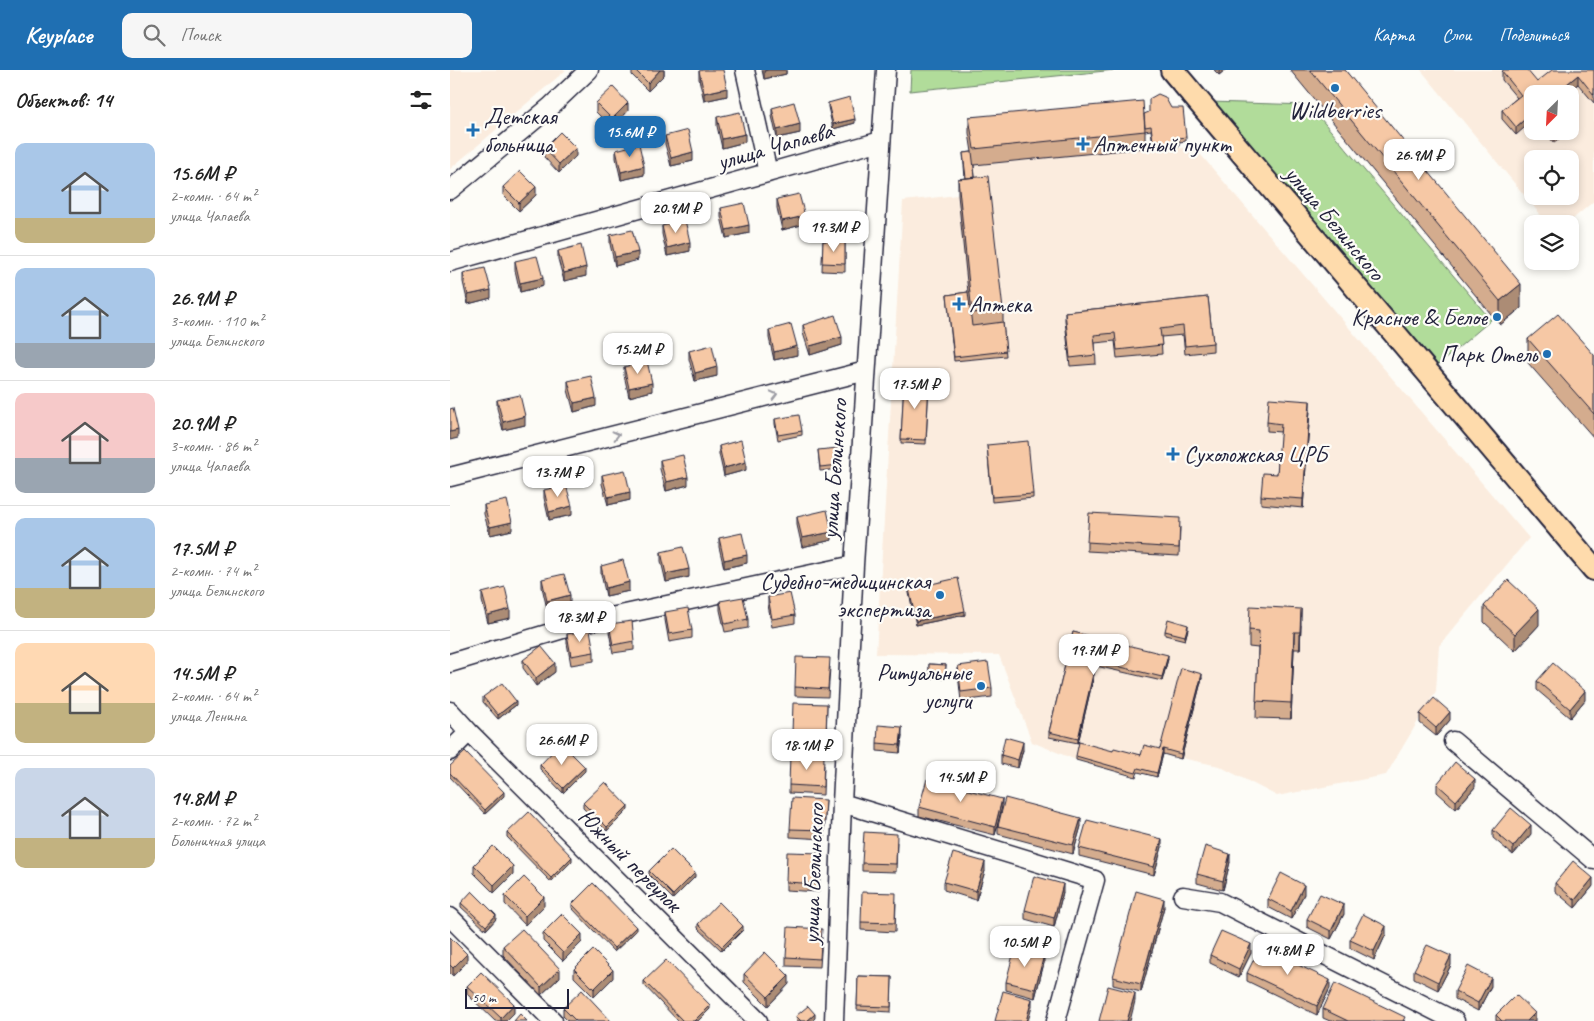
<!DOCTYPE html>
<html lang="ru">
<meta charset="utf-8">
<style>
:root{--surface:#fff;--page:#f6f6f6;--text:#222;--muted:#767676;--line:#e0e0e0;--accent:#1f6fb2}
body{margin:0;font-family:Caveat,sans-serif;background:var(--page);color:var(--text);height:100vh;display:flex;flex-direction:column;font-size:19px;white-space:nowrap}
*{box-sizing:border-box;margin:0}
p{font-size:16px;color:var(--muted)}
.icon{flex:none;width:28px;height:28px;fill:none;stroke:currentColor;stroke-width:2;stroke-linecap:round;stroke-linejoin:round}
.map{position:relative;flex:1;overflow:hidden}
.drawer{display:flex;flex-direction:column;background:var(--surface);width:450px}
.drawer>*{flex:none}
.needle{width:32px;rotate:204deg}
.buttons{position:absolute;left:1074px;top:15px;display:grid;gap:10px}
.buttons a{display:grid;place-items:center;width:55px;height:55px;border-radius:10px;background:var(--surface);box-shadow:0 2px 8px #0003;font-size:25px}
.scale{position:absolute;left:15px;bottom:12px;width:104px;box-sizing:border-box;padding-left:5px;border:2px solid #22223b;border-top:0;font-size:14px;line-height:18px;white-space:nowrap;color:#22223b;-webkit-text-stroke:4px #fdfcf7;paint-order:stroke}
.price{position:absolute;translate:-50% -42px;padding:0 11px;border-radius:10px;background:#fff;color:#222;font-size:16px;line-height:32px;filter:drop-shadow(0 1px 2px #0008)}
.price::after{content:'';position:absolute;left:50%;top:30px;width:15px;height:11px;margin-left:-8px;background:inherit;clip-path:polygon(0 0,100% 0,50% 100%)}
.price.selected{background:var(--accent);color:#fff}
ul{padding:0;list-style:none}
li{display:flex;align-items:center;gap:15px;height:125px;padding:0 15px}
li+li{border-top:1px solid var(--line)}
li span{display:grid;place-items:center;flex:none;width:140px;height:100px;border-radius:10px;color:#555}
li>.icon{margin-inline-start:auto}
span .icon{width:60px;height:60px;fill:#fffc;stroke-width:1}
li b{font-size:21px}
h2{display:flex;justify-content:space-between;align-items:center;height:60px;padding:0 15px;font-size:21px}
header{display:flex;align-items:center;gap:30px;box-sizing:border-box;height:70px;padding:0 25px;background:var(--accent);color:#fff}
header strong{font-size:24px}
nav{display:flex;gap:28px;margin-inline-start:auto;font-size:18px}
.search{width:350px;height:45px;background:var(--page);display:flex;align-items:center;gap:12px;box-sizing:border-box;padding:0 18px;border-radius:10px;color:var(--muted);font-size:19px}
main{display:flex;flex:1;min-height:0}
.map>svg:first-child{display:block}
.built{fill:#fbecde;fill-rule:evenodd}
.green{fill:#b1dc9a;stroke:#6a7f6a}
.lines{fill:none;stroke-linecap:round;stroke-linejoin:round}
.minor-casing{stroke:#22223b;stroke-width:21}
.major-casing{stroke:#22223b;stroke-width:26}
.minor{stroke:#fdfcf7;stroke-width:18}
.major{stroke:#fedbac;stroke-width:22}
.wall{fill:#d4ac8e;stroke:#22223b}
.shaded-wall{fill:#ac8c74;stroke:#22223b}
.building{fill:#f6c8a5;stroke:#22223b}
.oneway{stroke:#9a9aa2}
.poi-dot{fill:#1f6fb2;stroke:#fdfcf7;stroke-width:2}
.labels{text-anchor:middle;stroke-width:4.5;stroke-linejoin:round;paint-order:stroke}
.poi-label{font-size:24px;fill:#22223b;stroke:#fdfcf7;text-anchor:start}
.street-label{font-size:24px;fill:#22223b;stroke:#fdfcf7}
</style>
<header>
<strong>Keyplace</strong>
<div class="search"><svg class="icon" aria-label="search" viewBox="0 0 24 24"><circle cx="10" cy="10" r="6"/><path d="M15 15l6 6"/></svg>Поиск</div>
<nav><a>Карта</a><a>Слои</a><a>Поделиться</a></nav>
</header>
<main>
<section class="drawer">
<h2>Объектов: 14<svg class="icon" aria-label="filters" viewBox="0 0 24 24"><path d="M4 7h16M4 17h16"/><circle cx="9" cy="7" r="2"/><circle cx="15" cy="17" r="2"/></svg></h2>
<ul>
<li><span style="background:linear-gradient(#a9c7e8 75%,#c2b280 0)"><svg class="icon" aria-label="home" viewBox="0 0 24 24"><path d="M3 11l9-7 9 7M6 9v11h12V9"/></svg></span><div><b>15.6M ₽</b><p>2-комн. · 64 m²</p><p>улица Чапаева</p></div></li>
<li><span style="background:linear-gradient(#a9c7e8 75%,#9aa5b1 0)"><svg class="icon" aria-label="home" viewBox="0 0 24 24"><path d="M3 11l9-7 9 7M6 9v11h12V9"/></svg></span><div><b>26.9M ₽</b><p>3-комн. · 110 m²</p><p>улица Белинского</p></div></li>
<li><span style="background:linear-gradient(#f6c9c9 65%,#9aa5b1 0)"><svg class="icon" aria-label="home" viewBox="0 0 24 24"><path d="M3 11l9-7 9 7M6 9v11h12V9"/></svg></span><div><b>20.9M ₽</b><p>3-комн. · 86 m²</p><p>улица Чапаева</p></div></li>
<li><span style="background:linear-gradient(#a9c7e8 70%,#c2b280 0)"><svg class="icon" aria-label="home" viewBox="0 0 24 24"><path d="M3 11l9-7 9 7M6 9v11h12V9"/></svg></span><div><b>17.5M ₽</b><p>2-комн. · 74 m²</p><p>улица Белинского</p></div></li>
<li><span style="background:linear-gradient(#ffd9b3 60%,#c2b280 0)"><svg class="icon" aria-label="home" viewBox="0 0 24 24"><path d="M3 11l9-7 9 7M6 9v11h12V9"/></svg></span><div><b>14.5M ₽</b><p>2-комн. · 64 m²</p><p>улица Ленина</p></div></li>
<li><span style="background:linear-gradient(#c9d6e8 70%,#c2b280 0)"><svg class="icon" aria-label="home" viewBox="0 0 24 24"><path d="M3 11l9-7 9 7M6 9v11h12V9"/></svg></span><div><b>14.8M ₽</b><p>2-комн. · 72 m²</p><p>Больничная улица</p></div></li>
</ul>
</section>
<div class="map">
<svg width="1144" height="951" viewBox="0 0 1144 951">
<rect width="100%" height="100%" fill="#fdfcf7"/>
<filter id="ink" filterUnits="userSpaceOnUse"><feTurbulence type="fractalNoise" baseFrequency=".02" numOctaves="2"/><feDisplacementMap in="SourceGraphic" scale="10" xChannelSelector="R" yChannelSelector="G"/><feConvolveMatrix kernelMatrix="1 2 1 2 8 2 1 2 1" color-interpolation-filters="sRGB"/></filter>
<g filter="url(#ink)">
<!-- built -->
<path class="built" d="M0,0H116L0,99Z
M971,0H1144V131L1117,154H1098ZM1082,24H1120V61H1082ZM1082,89H1120V126H1082Z
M693,48L696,78H745L1079,468L989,576L986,621L936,705L827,726L769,696L713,684L707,707L688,702L686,707L626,690L582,672L549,585L426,584L453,131L517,124L513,87L522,86L519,63Z"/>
<!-- green -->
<path class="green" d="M461,0H665L460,21Z
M759,32L859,35L1041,250L988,295Z"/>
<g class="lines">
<defs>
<path id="minor" d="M295,0L318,103
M0,120L100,37L139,0
M0,192L431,71
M0,407L416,301
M0,593L133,553L404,495
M0,641L19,662L308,951
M1003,671L1144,790
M0,681L19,662
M392,733L645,810L606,951
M733,826L770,832L1005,951
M0,847L103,951
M384,951L392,733L404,495L436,0"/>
<path id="major" d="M722,0L1144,499"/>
</defs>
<!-- minor casing -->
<use href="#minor" class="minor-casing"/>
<!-- major casing -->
<use href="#major" class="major-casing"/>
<!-- minor -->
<use href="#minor" class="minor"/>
<!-- major -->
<use href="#major" class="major"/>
</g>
<!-- wall -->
<path class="wall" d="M182,0H214V5L198,21L182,5Z
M312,0H336V4L314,9Z
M764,0H775L769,5Z
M840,0H895L1071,238L1050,255Z
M1144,0V33L1128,14L1121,19V27L1120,24H1082L1066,65L1052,49V40L1067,28L1052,10V1L1087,12Z
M249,1L277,26L254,31L249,9Z
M146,33L178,41L162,58L146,42Z
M378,33L405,53L383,59L378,37Z
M322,38L350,63L327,68L322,46Z
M267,47L295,72L272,78L267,56Z
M519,47L694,48L736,67V71L729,72V77L713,79L711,74L703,75L701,60L695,61V78L524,95L525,107L553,240V252L556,286L504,291L497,225L518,222L508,125V109L515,108L513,83L522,82L519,63Z
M1094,61H1118L1104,73Z
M215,66L243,91L221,96L215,74Z
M94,78L126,86L109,103L94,87Z
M166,80L194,105L171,110L166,88Z
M53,117L86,125L69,141L53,125Z
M327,129L355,154L332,160L327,138Z
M271,138L299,163L276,168L271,147Z
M212,156L240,181L217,186L212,164Z
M160,165L188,190L165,196L160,174Z
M373,171L395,172V202L372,201Z
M108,181L136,206L114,211L108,189Z
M65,191L93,216L70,222L65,200Z
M13,203L41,228L18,234L13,212Z
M758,227L763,273V281L735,284L733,265L711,267L712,284L667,288L665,271L645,273L646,294L620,296L615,250V242Z
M353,255L392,275L360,285L353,263Z
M319,260L347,285L324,290L319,268Z
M1078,269L1144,285V368L1078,293Z
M239,281L267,306L245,311L239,289Z
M174,297L202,321L179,327L174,305Z
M118,311L146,336L124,342L118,320Z
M454,311L479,312L476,374L451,373Z
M47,330L75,355L53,360L47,338Z
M860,339L853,438L811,434V426L827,404L831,362L817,361V352Z
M325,349L352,361V365L328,370L325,354Z
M537,375L583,424V428L542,432Z
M269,376L296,400L274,406L269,384Z
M368,380L390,395V399L370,401Z
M210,390L238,415L216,421L210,399Z
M152,405L180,430L158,435L152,414Z
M94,420L122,445L99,450L94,428Z
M34,435L62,460L40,465L34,444Z
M347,447L382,470L352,477L347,455Z
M730,457L729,486L637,481V472Z
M269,468L297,493L274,498L269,477Z
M211,482L239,507L216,512L211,491Z
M151,496L179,521L156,526L151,504Z
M92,509L120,534L97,539L92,517Z
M459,519L515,545L466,555L459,523Z
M32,523L60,548L38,553L32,531Z
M318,527L345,545V553L322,557L318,535Z
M270,531L298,549V558L275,562L270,540Z
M1034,536L1089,555L1065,581L1034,552Z
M215,542L242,560V568L219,572L215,550Z
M159,554L184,571V580L163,583L159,562Z
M851,555L850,579H844L841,649L806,648L808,578L799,577V560Z
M738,559L735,570L715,565V561Z
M623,562L718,589L712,611L646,596L628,673L599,667V662Z
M117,564L144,582V591L121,595L117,573Z
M73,590L105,602L86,616L73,598Z
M479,594L496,595L495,609L479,608Z
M508,596L542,618V627L511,631L508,604Z
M380,597L378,627L345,626V617Z
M752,608L731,689L713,684L707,707L688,702L686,707L626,690V686L663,681L691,685L710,679Z
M1087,611L1135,630L1120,648L1087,620Z
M33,627L66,635L48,649L33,632Z
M377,634L376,673L342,671V663Z
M970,644L1000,650L986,666L970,653Z
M452,665L450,683L427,681V673Z
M573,680L568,698L551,694V685Z
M90,695L135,701L113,723L90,699Z
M374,695L373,725L339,723V715Z
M0,696L54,726L35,744L0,707Z
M987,714L1025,717L1006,739L987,722Z
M376,730L374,769L340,767V759Z
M133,733L178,740L157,761L133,738Z
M469,737H552L545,765L469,746Z
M548,756H631L623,784L548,764Z
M1043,760L1081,764L1063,785L1043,768Z
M57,763L122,791L101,812L57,767Z
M447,772L446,802L412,801V793Z
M712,777L704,805L629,786V778Z
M371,792L369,822L336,820V812Z
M780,792L773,820L747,813V804Z
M24,795L63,804L44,823L24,803Z
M199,801L245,807L223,829L199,805Z
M535,801L526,830L494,820V812Z
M1105,813L1143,816L1125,838L1105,821Z
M613,822L604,857L575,849V840Z
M854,824L841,849L818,837V829Z
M55,826L94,836L75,855L55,834Z
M446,831L445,862L411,860V852Z
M11,833L46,849L36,860L11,837Z
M122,834L186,861L164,882L122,838Z
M714,837L691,922L663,915V907Z
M894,844L881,869L857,857V849Z
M248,854L293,860L272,881L248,858Z
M93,863L132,872L113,891L93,871Z
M936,864L924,890L900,878V870Z
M0,867L17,892L3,906L0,903Z
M372,867L370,897L336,896V887Z
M53,876L110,907L91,925L53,885Z
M801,883L789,907L760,893V885Z
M594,893L585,928L556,920V912Z
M1001,895L988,920L964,908V900Z
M124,899L163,908L144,927L124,907Z
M797,903L880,918L867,945L797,911Z
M294,904L339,914L318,936L294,912Z
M408,906L442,907L441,942L407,940Z
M194,911L260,939L248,951H228L194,915Z
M17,916L64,943L56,951H45L17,924Z
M1041,916L1028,941L1005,929V921Z
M113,938L161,951H118L113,946Z
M873,939L955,951H880L873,948Z
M1046,945L1085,951H1046Z
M346,946L365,948L362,951H347Z"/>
<!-- shaded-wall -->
<path class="shaded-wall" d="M210,0H214V5L198,21V13Z
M318,0H336V4L314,9V1Z
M771,0H775L769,5V1Z
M1128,5V14L1121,19V27L1120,28V24H1115L1117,14Z
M277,18V26L254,31V23Z
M178,33V41L162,58V49Z
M1082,43V51L1066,65V57Z
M405,49V53L383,59V54Z
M350,54V63L327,68V60Z
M1107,61H1118L1104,73V64Z
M295,64V72L272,78V69Z
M126,78V86L109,103V94Z
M243,82V91L221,96V88Z
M194,96V105L171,110V102Z
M86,117V125L69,141V133Z
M355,146V154L332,160V151Z
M299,155V163L276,168V160Z
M240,172V181L217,186V178Z
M188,182V190L165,196V187Z
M136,197V206L114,211V203Z
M93,208V216L70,222V213Z
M1071,214V238L1050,255V231Z
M41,220V228L18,234V225Z
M392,267V275L360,285V276Z
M347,276V285L324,290V282Z
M267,297V306L245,311V303Z
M202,313V321L179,327V318Z
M146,328V336L124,342V333Z
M860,331V339L853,438V429Z
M75,346V355L53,360V352Z
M8,360V368L0,370V362Z
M296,392V400L274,406V398Z
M238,407V415L216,421V412Z
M180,422V430L158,435V427Z
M122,436V445L99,450V442Z
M62,452V460L40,465V457Z
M382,462V470L352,477V468Z
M297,485V493L274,498V490Z
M239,499V507L216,512V504Z
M179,512V521L156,526V518Z
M120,525V534L97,539V531Z
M60,539V548L38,553V545Z
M851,539V555L850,579V562Z
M1089,539V555L1065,581V564Z
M515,541V545L466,555V551Z
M738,555V559L735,570V566Z
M844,562V579L841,649V633Z
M718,585V589L712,611V607Z
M646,591V596L628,673V669Z
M105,593V602L86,616V608Z
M752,604V608L731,689V684Z
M1135,621V630L1120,648V639Z
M66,631V635L48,649V645Z
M1000,642V650L986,666V658Z
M452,657V665L450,683V675Z
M573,672V680L568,698V690Z
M713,679V684L707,707V703Z
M135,697V701L113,723V718Z
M1025,709V717L1006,739V731Z
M54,722V726L35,744V740Z
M552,729V737L545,765V757Z
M178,736V740L157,761V757Z
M631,748V756L623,784V775Z
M1081,755V764L1063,785V777Z
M712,769V777L704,805V797Z
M780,784V792L773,820V811Z
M122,787V791L101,812V808Z
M535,792V801L526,830V821Z
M63,796V804L44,823V815Z
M245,803V807L223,829V825Z
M1143,808V816L1125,838V830Z
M613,814V822L604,857V848Z
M854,815V824L841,849V841Z
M94,827V836L75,855V846Z
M714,829V837L691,922V914Z
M894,835V844L881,869V861Z
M46,845V849L36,860V856Z
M293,856V860L272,881V877Z
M936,856V864L924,890V881Z
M186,857V861L164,882V878Z
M132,864V872L113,891V883Z
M801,874V883L789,907V899Z
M17,884V892L3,906V898Z
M594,885V893L585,928V919Z
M1001,886V895L988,920V912Z
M110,899V907L91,925V917Z
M163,900V908L144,927V919Z
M339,906V914L318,936V927Z
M1041,908V916L1028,941V933Z
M880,910V918L867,945V936Z
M685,923V931L680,951H677Z
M582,929V937L578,951H576Z
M64,934V943L56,951H51V948Z
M260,935V939L248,951H244Z
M1085,943V951H1077Z
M365,944V948L362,951H357Z"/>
<!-- building -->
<path class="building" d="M185,0H210L198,13Z
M253,0H273L277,18L254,23L249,1Z
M860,0H895L1071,214L1050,231Z
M1054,0H1077L1087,12L1102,0H1144V25L1128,5L1117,14L1121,19L1115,24H1110L1108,21L1105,24H1082V43L1066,57L1052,40L1071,25L1052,1Z
M163,17L178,33L162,49L146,33Z
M708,24L715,27L721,38H733L736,67L729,68V73L713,74L711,70L703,71L701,56L695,57L694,44L699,42V29Z
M400,27L405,49L383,54L378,33Z
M693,31L695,61L524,79L519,47Z
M344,32L350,54L327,60L322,38Z
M290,42L295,64L272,69L267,47Z
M238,60L243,82L221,88L215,66Z
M1101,61H1107L1104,64Z
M110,62L126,78L109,94L94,78Z
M189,74L194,96L171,102L166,80Z
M522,82L525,107L516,108L513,83Z
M70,101L86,117L69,133L53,117Z
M538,106L553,240L522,243L508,109Z
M349,124L355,146L332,151L327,129Z
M294,133L299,155L276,160L271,138Z
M235,150L240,172L217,178L212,156Z
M182,160L188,182L165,187L160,165Z
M373,171L395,172V194L372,193Z
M131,175L136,197L114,203L108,181Z
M87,186L93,208L70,213L65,191Z
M35,198L41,220L18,225L13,203Z
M518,222L522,256L553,252L556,281L504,287L497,225Z
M758,227L763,273L735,276L733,256L710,259L712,275L667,280L665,263L644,265L646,285L620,288L615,242Z
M1108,244L1144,285V344L1078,269Z
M385,245L392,267L360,276L353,255Z
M341,254L347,276L324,282L319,260Z
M262,275L267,297L245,303L239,281Z
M197,291L202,313L179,318L174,297Z
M141,306L146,328L124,333L118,311Z
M454,311L479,312L476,370L451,369Z
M70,325L75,346L53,352L47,330Z
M819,328L860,331L853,429L811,426L813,403L827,404L831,354L817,352Z
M3,338L8,360L0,362V339Z
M349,345L352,361L328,365L325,349Z
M291,370L296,392L274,398L269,376Z
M578,371L583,424L542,427L537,375Z
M388,378L390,395L370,397L368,380Z
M233,385L238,407L216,412L210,390Z
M175,400L180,422L158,427L152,405Z
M116,415L122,436L99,442L94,420Z
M57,430L62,452L40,457L34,435Z
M377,440L382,462L352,468L347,447Z
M639,443L730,448L729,478L637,472Z
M292,463L297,485L274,490L269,468Z
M233,477L239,499L216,504L211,482Z
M173,490L179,512L156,518L151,496Z
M114,504L120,525L97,531L92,509Z
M508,508L515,541L466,551L459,519Z
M1058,510L1089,539L1065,564L1034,536Z
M55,517L60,539L38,545L32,523Z
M340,523L345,545L322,549L318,527Z
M293,527L298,549L275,554L270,531Z
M800,536L851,539L850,562H844L841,633L806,631L809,561L799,560Z
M238,538L242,560L219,564L215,542Z
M718,549L738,555L735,566L715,561Z
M182,551L184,571L163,575L159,554Z
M140,560L144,582L121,586L117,564Z
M623,562L718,585L712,607L646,591L628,669L599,662Z
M91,576L105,593L86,608L73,590Z
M346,587L380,588L378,619L345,617Z
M538,592L542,618L511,622L508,596Z
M1103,593L1135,621L1120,639L1087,611Z
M479,594L496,595L495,605L479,604Z
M731,598L752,604L731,684L713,679L707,703L688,698L686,703L626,686L629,672L663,681L664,678L691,685L694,675L710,679Z
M52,613L66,631L48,645L33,627Z
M984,628L1000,642L986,658L970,644Z
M343,633L377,634L376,665L342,663Z
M428,655L452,657L450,675L427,673Z
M555,667L573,672L568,690L551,685Z
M111,673L135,697L113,718L90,695Z
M15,682L54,722L35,740L0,703V696Z
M340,685L374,686L373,717L339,715Z
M1005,692L1025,709L1006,731L987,714Z
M477,709L552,729L545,757L469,737Z
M155,712L178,736L157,757L133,733Z
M342,728L376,730L374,760L340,759Z
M555,728L631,748L623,775L548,756Z
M1061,738L1081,755L1063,777L1043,760Z
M79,742L122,787L101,808L57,763Z
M637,750L712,769L704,797L629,778Z
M414,762L447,764L446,794L412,793Z
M43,776L63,796L44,815L24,795Z
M755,776L780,784L773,811L747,804Z
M221,779L245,803L223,825L199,801Z
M337,782L371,783L369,814L336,812Z
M503,783L535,792L526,821L494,812Z
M1123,791L1143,808L1125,830L1105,813Z
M831,803L854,815L841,841L818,829Z
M584,806L613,814L604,848L575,840Z
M74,807L94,827L75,846L55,826Z
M143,813L186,857L164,878L122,834Z
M22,821L46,845L36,856L11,833Z
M686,821L714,829L691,914L663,907Z
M412,822L446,823L445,853L411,852Z
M870,824L894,835L881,861L857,849Z
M269,832L293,856L272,877L248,854Z
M112,844L132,864L113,883L93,863Z
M913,844L936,856L924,881L900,870Z
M338,857L372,859L370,889L336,887Z
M72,859L110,899L91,917L53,876Z
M771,861L801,874L789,899L760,885Z
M0,867L17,884L3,898L0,895Z
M977,875L1001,886L988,912L964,900Z
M565,877L594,885L585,919L556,912Z
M810,877L880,910L867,936L797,903Z
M143,880L163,900L144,919L124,899Z
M315,882L339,906L318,927L294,904Z
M216,890L260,935L244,951H233L194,911Z
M1018,896L1041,908L1028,933L1005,921Z
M31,902L64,934L51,948L17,916Z
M408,906L442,907L441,937L407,936Z
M885,913L955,947L953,951H898L873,939Z
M658,916L685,923L677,951H649Z
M132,920L161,951H126L113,938Z
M553,921L582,929L576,951H545Z
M1066,925L1085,943L1077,951H1052L1046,945Z
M358,936L365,944L357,951H351L346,946Z
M70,944L77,951H64Z"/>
<!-- one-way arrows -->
<defs><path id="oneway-chevron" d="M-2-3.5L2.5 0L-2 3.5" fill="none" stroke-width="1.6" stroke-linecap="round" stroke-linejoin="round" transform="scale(1.25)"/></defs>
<g class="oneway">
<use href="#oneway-chevron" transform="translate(324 325) rotate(-14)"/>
<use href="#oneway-chevron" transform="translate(166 365) rotate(-14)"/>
</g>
</g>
<!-- markers -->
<g class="poi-dot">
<circle cx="885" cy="18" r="5"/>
<path d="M20.5 52.5h5v5h5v5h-5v5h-5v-5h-5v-5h5z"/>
<path d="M630.5 66.5h5v5h5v5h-5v5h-5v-5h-5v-5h5z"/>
<path d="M506.5 226.5h5v5h5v5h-5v5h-5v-5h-5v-5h5z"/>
<circle cx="1047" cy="247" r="5"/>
<circle cx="1097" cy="284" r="5"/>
<path d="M720.5 376.5h5v5h5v5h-5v5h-5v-5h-5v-5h5z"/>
<circle cx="490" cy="525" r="5"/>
<circle cx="531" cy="616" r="5"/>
</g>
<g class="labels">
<!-- poi labels -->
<g class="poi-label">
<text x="885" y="48" text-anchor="middle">Wildberries</text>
<text x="34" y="54">Детская<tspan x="34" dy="28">больница</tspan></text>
<text x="643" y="82">Аптечный пункт</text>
<text x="519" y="242">Аптека</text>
<text x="1037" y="255" text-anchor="end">Красное &amp; Белое</text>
<text x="1087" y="292" text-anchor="end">Парк Отель</text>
<text x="734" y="392">Сухоложская ЦРБ</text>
<text x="480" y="519" text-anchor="end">Судебно-медицинская<tspan x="480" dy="28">экспертиза</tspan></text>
<text x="521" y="610" text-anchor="end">Ритуальные<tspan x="521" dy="28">услуги</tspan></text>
</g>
<!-- street labels -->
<g class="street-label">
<text transform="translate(325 76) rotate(-16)" y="8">улица Чапаева</text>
<text transform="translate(885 153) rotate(50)" y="8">улица Белинского</text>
<text transform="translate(384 399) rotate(-86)" y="8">улица Белинского</text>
<text transform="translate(180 790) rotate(45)" y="8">Южный переулок</text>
<text transform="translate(363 804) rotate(-88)" y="8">улица Белинского</text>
</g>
</g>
</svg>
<div class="buttons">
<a><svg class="needle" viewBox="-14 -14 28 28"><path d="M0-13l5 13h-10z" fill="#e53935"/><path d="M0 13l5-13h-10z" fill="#767676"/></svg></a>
<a><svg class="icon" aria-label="locate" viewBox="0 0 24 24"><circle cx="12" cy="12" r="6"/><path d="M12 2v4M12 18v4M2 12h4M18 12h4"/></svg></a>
<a><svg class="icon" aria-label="layers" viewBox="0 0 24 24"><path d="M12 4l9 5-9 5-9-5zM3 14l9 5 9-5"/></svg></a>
</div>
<div class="scale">50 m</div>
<b class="price selected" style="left:180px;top:88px">15.6M ₽</b>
<b class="price" style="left:969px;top:111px">26.9M ₽</b>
<b class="price" style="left:226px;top:164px">20.9M ₽</b>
<b class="price" style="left:384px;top:183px">19.3M ₽</b>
<b class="price" style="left:188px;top:305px">15.2M ₽</b>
<b class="price" style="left:465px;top:340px">17.5M ₽</b>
<b class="price" style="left:108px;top:428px">13.7M ₽</b>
<b class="price" style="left:130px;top:573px">18.3M ₽</b>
<b class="price" style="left:644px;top:606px">19.7M ₽</b>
<b class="price" style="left:112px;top:696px">26.6M ₽</b>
<b class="price" style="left:357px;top:701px">18.1M ₽</b>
<b class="price" style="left:511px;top:733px">14.5M ₽</b>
<b class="price" style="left:575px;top:898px">10.5M ₽</b>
<b class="price" style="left:838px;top:906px">14.8M ₽</b>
</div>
</main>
